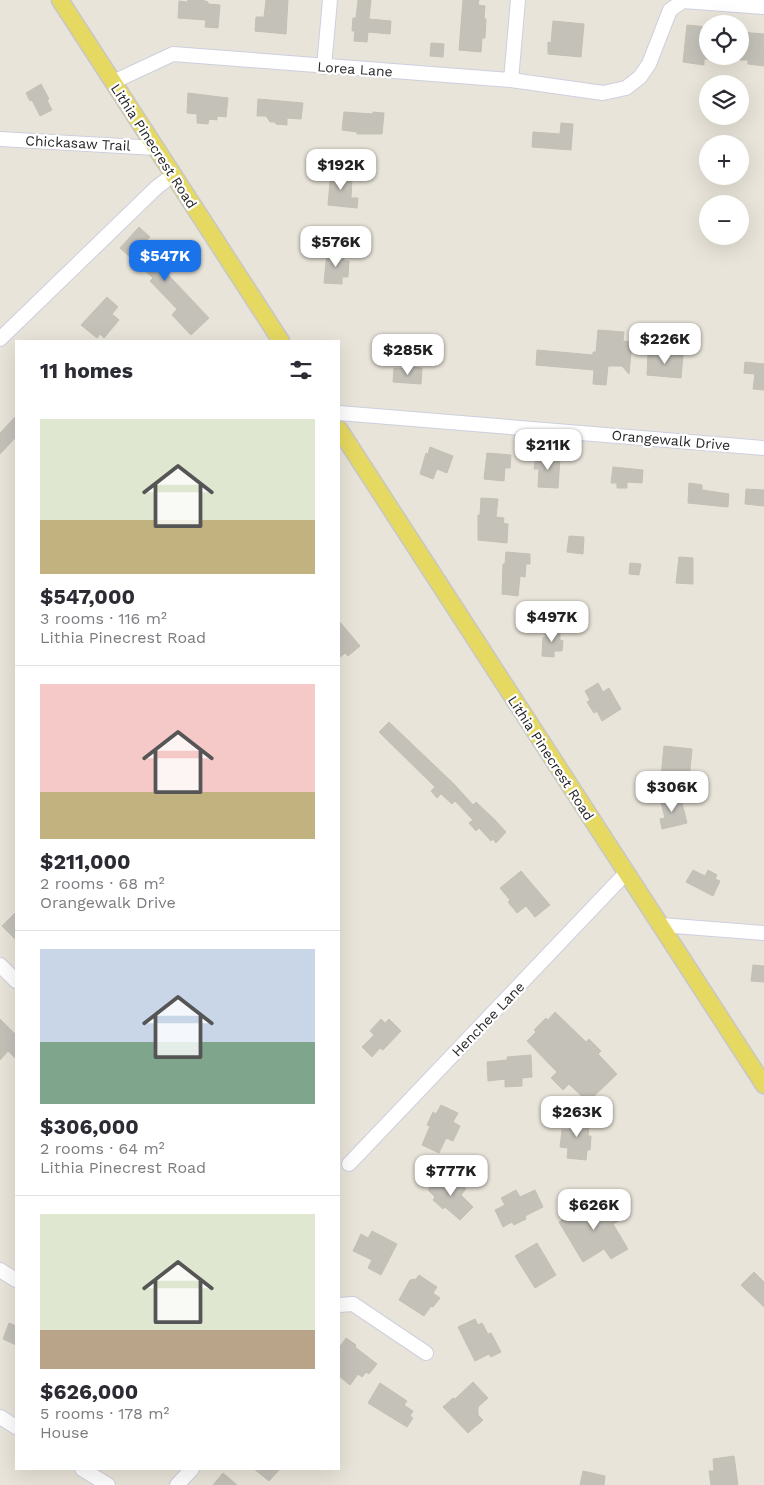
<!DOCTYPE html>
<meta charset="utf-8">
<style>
:root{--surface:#fff;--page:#f7f7f7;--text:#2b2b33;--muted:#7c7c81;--line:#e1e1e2;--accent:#1a73e8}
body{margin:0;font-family:"Work Sans",sans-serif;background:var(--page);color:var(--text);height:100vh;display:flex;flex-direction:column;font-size:19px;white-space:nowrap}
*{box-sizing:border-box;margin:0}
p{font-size:16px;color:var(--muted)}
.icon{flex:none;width:28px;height:28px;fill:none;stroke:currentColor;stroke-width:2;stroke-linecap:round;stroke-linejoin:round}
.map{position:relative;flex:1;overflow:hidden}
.sheet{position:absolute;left:15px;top:340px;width:325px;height:1130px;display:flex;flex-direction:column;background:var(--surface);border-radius:0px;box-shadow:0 5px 20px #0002}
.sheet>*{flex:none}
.tools{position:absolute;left:699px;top:15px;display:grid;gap:10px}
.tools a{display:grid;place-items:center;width:50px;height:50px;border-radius:50%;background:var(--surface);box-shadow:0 5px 20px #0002;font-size:25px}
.price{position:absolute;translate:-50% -42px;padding:0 11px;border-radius:10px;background:#fff;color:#222;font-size:16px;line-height:32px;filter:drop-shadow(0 1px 2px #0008)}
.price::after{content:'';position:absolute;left:50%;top:30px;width:15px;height:11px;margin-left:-8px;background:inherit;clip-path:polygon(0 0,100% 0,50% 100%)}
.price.current{background:var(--accent);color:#fff}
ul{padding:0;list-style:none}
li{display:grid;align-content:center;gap:10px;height:265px;padding:0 25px}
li+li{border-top:1px solid var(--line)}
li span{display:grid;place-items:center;height:155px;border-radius:0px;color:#555}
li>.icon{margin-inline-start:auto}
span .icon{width:90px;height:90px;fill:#fffc;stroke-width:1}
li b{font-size:21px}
h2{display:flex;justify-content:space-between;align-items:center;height:60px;padding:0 25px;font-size:21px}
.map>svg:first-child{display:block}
.building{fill:#c4c1b9;stroke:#c4c0b3}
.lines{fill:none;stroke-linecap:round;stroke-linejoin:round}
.minor-casing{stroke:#cecfdf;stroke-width:16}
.major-casing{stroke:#c7c7c7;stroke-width:19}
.minor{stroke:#fff;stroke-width:14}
.major{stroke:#e6d961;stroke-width:16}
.labels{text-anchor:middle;stroke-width:4.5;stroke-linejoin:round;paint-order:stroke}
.street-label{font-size:14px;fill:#272727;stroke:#fff}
</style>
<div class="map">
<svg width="764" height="1485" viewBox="0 0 764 1485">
<rect width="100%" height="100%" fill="#e9e4d9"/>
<!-- building -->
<path class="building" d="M188,0H202L208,2V4L220,5L218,28L205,27L206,20L178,18L179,1L187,2Z
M266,0H288L286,34L255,31L256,17H264Z
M358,0H371L369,19L391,21L390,34L368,32L367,42L354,41L355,31H352L353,18H356Z
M463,0H479L478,5L485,6L484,18L486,19L485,38H482L481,52L459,50Z
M553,21L584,24L581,57L548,54V42L551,43Z
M687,25L708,27V59H704V65L683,62Z
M740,32L764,34V66L748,64V60H740Z
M431,43L444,44L443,57L430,56Z
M41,84L49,99L47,100L52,110L40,116L32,100L30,101L26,93Z
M188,93L228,98L226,117L217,116V120L209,119L208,124L197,123V114L187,113Z
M258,99L303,103L301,119L287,118V125L276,124L275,122H270L266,116H257Z
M344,112L373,114V112L384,113L382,134H357V132L342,130Z
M561,123L573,124L571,150L532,147L533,132L560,134Z
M331,170L342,171L341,178L352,179L351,198H358L357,208L328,205Z
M139,227L150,237L144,243L159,257L155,261L209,318L191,335L172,315L177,309L150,281L153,278L120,248Z
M327,252L344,254V261H349L348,277H342V284L324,283Z
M107,297L118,307L112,314L119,320L104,338L100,334L97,338L81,325Z
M598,330L624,332L623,341L632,342L629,374L622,366H608L606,385L593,384L594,370L536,365L537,350L593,355V352H596Z
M648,352L683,355L681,378L647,375Z
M745,362L764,364V390L753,389L755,374L744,373Z
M410,367L422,368L421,384L393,382L394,368L409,369Z
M16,416V437L0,454V433Z
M430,447L453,456L447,473L437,469L433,479L420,474L426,453L428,454Z
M487,453L511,455L510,468H505L504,481L484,479Z
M536,456L560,458L558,488L538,487L539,469H534Z
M613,467L643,470L642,483L627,482V488H617V483H611Z
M689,483L702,485V490L729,494L728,507L688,503Z
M746,489L764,490V506L745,504Z
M481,498L498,499L496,517L504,518L503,523L508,524L507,543L478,540V515H480Z
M569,536L584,537L583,554L567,552Z
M506,552L530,554V564H526L525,577L520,576L518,596L502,594L503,564H505Z
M679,557L693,558V584L676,583Z
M630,563L641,564L639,575L629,574Z
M339,621L360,646L348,656L345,653L339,658Z
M546,630L560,631V640L563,641L562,651H554V657L542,656L543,637L545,638Z
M598,683L603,692L609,688L621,709L602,721L597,711L594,713L587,702L590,700L585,691Z
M389,722L454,784L473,805L476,802L495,820L506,832L496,843L493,839L491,841L479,828L476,831L469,823L473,820L455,801L452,804L441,794L437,798L431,791L435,787L379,732Z
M664,746L692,749L689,779L661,777Z
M673,795L675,801L681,799L687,823L662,829L660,819L665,818L660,799Z
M693,870L705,876L708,870L717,875L715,879L720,881L713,896L686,882Z
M521,871L550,905L535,917L526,906L517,913L508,902L510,900L500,888Z
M16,912V940L2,926Z
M753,965L764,966V982L751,981Z
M555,1012L586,1042L589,1039L601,1051L598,1054L617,1074L588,1102L569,1084L563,1090L551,1078L557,1072L527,1041L536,1032L534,1030L546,1018L548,1020Z
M0,1019L16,1035V1059L8,1051L0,1060Z
M381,1019L385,1023L389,1019L401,1031L383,1050L380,1048L372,1057L362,1047L374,1035L370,1031Z
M531,1055L532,1077L522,1078V1086L505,1087V1079L488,1081L487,1062L507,1060V1057Z
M441,1105L458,1113L453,1122L460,1126L453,1141L446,1138L439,1153L422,1145L430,1126L427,1125L433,1112L436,1114Z
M571,1114L590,1116L588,1136H591L590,1150H587L586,1160L567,1158L568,1148L560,1147L562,1130H570Z
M440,1176L448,1184L454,1178L466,1189L461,1195L473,1207L460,1220L445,1207L443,1209L433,1200L435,1197L428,1190Z
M516,1190L520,1197L535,1190L543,1207L525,1216L526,1219L514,1225L512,1222L503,1227L495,1210L505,1205L501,1198Z
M598,1199L607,1213L615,1208L622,1219L613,1224L628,1249L611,1259L604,1249L583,1262L559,1222Z
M372,1231L397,1244L381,1275L368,1268L372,1260L353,1251L361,1234L368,1238Z
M537,1243L556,1275L535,1288L515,1256Z
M754,1272L764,1282V1307L741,1285Z
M419,1275L437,1287L433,1293L440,1298L433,1307L431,1306L424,1316L399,1300L410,1280L416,1279Z
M475,1319L478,1325L482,1323L488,1334L491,1333L501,1352L491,1357L489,1354L475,1361L458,1327Z
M9,1323L16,1326V1345L3,1339Z
M346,1338L356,1345L355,1347L377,1364L369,1374L366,1372L362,1377L358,1374L350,1385L339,1376V1348Z
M473,1382L488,1398L478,1407V1415L483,1420L468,1433L443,1407L453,1398L455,1399Z
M380,1383L407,1401L404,1405L413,1411L410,1416L413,1418L407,1427L368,1403Z
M734,1456L738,1485H711L709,1471H714L713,1459Z
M254,1469H280L269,1481Z
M583,1471L605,1476L604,1485H580Z
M223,1473L237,1485H213Z"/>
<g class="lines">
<defs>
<path id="minor" d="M324,67L330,0
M511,80L518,0
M113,82L173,54L511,80L603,93L626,88L640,77L649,64L670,10L683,1L764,7
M0,139L156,148
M0,339L157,187L173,175
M339,413L764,448
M661,925L764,933
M0,965L16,981
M349,1164L626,873
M0,1270L16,1280
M339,1305L353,1304L426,1353
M0,1417L16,1427
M82,1469L108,1485
M177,1485L192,1469"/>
<path id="major" d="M60,0L281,341
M339,429L764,1085"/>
</defs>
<!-- minor casing -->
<use href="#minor" class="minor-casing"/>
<!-- major casing -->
<use href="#major" class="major-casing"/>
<!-- minor -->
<use href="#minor" class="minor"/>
<!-- major -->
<use href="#major" class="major"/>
</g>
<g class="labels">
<!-- street labels -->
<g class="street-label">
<text transform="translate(355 69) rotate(4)" y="5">Lorea Lane</text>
<text transform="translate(78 143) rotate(3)" y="5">Chickasaw Trail</text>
<text transform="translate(154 146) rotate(57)" y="5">Lithia Pinecrest Road</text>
<text transform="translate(671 440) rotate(5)" y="5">Orangewalk Drive</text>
<text transform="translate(551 758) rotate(57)" y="5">Lithia Pinecrest Road</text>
<text transform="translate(488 1019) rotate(-46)" y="5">Henchee Lane</text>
</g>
</g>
</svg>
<div class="tools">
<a><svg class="icon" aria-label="locate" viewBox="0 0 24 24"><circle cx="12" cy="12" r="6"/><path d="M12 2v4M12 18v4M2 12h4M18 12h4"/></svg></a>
<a><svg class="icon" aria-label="layers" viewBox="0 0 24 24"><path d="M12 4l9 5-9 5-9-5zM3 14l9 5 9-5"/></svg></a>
<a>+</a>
<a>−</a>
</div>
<b class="price" style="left:341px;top:191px">$192K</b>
<b class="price" style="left:336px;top:268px">$576K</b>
<b class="price current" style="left:165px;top:282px">$547K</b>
<b class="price" style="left:665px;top:365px">$226K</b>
<b class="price" style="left:408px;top:376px">$285K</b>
<b class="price" style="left:548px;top:471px">$211K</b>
<b class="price" style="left:552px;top:643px">$497K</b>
<b class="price" style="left:672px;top:813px">$306K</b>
<b class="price" style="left:577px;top:1138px">$263K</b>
<b class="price" style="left:451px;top:1197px">$777K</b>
<b class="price" style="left:594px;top:1231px">$626K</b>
<section class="sheet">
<h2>11 homes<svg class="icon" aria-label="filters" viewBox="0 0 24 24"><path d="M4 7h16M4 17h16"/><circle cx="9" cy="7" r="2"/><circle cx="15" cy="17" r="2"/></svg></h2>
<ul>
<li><span style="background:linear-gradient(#dfe7d0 65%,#c2b280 0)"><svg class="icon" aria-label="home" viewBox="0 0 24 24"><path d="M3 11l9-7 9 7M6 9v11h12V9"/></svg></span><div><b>$547,000</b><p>3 rooms · 116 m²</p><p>Lithia Pinecrest Road</p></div></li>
<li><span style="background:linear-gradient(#f6c9c9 70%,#c2b280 0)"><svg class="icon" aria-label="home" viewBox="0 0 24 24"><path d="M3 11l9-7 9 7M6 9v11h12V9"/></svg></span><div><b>$211,000</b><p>2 rooms · 68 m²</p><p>Orangewalk Drive</p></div></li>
<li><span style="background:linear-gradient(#c9d6e8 60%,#7fa58c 0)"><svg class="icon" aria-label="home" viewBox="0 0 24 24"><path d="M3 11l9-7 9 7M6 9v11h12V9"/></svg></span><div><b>$306,000</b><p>2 rooms · 64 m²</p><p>Lithia Pinecrest Road</p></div></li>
<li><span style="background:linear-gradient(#dfe7d0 75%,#b9a48a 0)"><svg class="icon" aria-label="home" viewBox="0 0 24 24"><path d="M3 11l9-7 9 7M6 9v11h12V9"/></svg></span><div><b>$626,000</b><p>5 rooms · 178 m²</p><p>House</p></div></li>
</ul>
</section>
</div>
